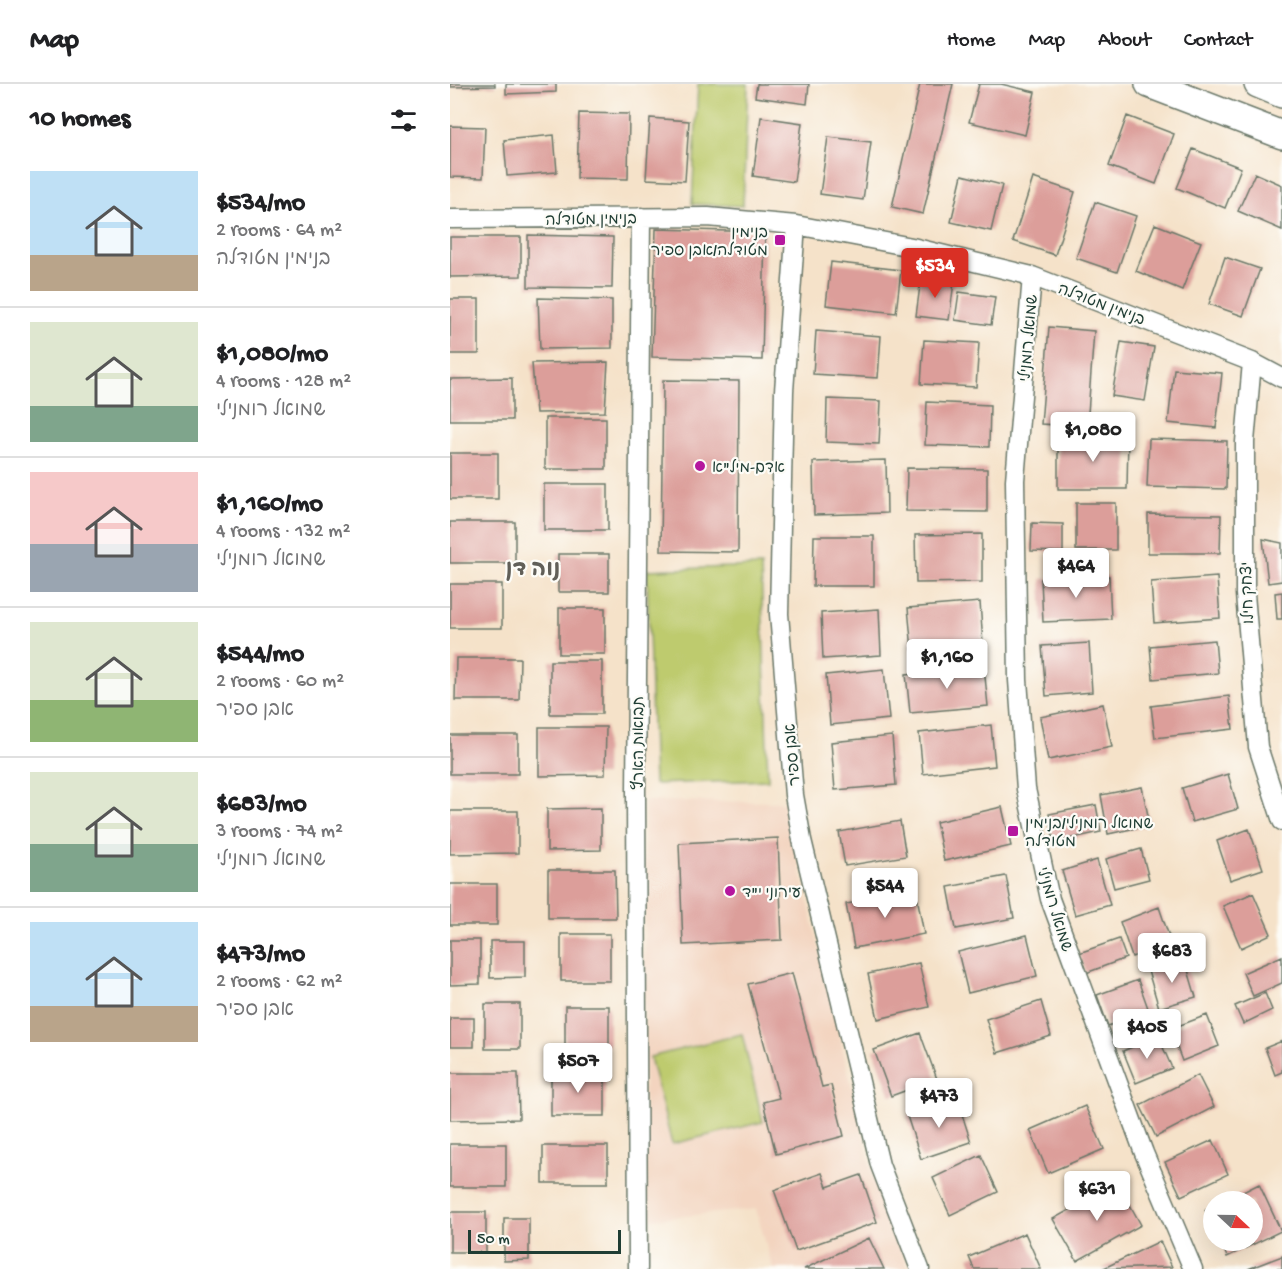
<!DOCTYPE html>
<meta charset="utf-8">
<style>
:root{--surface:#fff;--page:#f2f2f2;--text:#202124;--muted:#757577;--line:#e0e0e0;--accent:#d93025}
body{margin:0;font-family:"Gochi Hand","Playpen Sans Hebrew",sans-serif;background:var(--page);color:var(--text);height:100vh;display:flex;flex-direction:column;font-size:22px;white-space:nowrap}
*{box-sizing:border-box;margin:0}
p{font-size:20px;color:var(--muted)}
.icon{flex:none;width:33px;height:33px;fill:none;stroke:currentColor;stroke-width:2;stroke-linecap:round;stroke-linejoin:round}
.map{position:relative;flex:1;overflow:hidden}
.details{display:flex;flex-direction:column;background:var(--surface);width:450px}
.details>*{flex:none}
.needle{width:39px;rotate:112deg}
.buttons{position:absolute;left:753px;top:1107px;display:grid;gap:12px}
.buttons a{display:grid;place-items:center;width:60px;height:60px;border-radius:50%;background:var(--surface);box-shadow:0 6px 24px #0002;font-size:30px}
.scale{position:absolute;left:18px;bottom:15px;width:153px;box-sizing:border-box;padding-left:6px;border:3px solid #1f3d34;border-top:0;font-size:16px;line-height:21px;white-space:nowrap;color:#1f3d34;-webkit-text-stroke:4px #fdfcf7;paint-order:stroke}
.price{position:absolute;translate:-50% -51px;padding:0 14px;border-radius:6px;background:#fff;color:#222;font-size:20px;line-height:39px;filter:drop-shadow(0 2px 3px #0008)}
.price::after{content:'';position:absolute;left:50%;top:36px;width:18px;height:14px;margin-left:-9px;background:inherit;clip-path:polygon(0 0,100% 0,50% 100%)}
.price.on{background:var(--accent);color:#fff}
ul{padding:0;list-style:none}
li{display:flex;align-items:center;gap:18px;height:150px;padding:0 30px}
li+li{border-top:2px solid var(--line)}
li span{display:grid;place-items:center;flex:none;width:168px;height:120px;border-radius:0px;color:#555}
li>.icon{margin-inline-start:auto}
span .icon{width:72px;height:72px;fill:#fffc;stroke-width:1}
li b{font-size:26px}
h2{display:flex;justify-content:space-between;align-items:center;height:72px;padding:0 30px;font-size:26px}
header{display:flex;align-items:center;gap:36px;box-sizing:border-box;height:84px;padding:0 30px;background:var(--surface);border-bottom:2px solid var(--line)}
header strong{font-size:28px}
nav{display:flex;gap:33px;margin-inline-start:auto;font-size:21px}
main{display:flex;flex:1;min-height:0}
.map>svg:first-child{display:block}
.built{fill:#f3d4bf}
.green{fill:#becb6e;stroke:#6e8451;stroke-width:1.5}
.building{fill:#dc9e9a}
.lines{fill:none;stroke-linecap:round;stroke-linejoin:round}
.street-casing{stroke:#6a7768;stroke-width:21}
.primary-casing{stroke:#6a7768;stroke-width:30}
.street{stroke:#fff;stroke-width:18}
.primary{stroke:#fff;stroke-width:27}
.poi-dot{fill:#b5179e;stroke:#fdfcf7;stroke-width:2}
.labels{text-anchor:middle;stroke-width:4.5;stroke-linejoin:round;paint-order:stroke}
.street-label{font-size:16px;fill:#1f3d34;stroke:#fdfcf7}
.poi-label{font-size:16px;fill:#1f3d34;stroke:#fdfcf7;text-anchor:start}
.district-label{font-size:22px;font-weight:bold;fill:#615f58;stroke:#fdfcf7}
</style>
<header>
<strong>Map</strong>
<nav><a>Home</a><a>Map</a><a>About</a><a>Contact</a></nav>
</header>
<main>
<section class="details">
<h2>10 homes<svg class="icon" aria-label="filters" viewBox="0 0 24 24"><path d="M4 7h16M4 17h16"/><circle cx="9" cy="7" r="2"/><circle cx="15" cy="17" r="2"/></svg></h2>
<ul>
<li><span style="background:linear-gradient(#bfe0f5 70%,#b9a48a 0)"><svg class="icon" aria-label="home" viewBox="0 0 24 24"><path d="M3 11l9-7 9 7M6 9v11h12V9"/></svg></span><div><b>$534/mo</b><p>2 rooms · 64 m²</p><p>בנימין מטודלה</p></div></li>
<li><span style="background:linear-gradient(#dfe7d0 70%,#7fa58c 0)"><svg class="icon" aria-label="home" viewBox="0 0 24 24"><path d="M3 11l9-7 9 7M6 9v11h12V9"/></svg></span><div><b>$1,080/mo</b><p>4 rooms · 128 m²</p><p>שמואל רומנילי</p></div></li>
<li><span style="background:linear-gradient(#f6c9c9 60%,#9aa5b1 0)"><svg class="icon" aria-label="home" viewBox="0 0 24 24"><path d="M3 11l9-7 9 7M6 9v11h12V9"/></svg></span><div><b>$1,160/mo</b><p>4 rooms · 132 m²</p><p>שמואל רומנילי</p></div></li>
<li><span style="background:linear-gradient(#dfe7d0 65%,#8fb573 0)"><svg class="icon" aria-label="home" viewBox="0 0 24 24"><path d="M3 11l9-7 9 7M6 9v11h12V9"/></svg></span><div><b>$544/mo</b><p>2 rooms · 60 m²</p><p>אבן ספיר</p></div></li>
<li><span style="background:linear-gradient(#dfe7d0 60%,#7fa58c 0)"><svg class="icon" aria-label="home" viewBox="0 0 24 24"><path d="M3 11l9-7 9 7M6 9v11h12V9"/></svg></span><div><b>$683/mo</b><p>3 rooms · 74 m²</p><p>שמואל רומנילי</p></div></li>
<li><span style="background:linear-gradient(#bfe0f5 70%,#b9a48a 0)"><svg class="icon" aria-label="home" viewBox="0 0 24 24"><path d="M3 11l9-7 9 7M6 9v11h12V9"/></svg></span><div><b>$473/mo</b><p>2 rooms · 62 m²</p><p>אבן ספיר</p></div></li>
</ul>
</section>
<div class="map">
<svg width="832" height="1185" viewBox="0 0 832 1185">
<rect width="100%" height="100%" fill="#fdfcf7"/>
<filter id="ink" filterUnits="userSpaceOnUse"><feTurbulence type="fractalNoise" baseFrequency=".0167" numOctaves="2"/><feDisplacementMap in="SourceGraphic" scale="12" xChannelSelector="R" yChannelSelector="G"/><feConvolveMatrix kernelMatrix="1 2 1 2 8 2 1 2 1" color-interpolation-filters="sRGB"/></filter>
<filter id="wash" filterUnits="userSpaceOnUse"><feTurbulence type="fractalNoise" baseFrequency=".008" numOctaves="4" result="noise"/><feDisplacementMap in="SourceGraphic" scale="24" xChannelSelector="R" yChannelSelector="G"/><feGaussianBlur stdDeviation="1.35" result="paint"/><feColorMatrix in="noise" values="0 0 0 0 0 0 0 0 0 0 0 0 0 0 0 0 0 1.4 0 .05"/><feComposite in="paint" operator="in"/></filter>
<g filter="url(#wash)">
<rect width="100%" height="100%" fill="#f5e2c9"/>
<!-- built -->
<path class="built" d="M195,717L334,718L421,1084L458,1185H323L306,1125L194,1136Z"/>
<!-- green -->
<path class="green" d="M248,0H298L293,122L242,120Z
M311,482L318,696L204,700L197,486Z
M292,950L313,1038L222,1060L200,973Z"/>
<g id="blocks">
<!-- building -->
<path class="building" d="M0,0H45V2L0,3Z
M56,0H106V8L56,10Z
M307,0H359L357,20L305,13Z
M470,0H503L473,130L442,123Z
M529,0H551L585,8L575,51L519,38Z
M129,29L179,30L178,95L127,94Z
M677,32L724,50L706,100L659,82Z
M311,33L352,39L344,98L303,92Z
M200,34L239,37L235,97L196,95Z
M0,42L35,43L33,94L0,93Z
M104,51L107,88L57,92L54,56Z
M378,53L421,58L413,116L370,110Z
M743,65L791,84L775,124L727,104Z
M805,89L832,101V146L788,127Z
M512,91L552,101L541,147L501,138Z
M583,94L625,108L605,171L563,157Z
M645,118L686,132L667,188L626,174Z
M705,140L751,158L732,206L686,187Z
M206,145L315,148L312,276L202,273Z
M78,151L163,153L162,204L78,203Z
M0,153H71V192L0,193Z
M775,173L810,185L793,232L759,220Z
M381,178L451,186L446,229L376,221Z
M471,194L504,198L499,236L466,232Z
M509,208L545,213L541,241L505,236Z
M88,214L162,216V264L90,265Z
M0,215H29V270H0Z
M599,243L644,247L637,343L591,340Z
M366,247L431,252L428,294L363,290Z
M474,256L529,259L526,303L471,300Z
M671,258L704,263L695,317L662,312Z
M158,278L155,328L86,329L82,279Z
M724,285L772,289L766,344L718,339Z
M62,294V336H0V295Z
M213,296L289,297L288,468L211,467Z
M377,315L431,317L429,360L376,358Z
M477,318L540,321L539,363L475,361Z
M95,334H156V385H95Z
M608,353H678L677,405H608Z
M699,355L777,357L776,405L697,403Z
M0,369H48V415H0Z
M436,376L437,429L364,431L363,378Z
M457,384L537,385V428L456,427Z
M94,400H158V446H94Z
M626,419H666V466H626Z
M698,430L771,431L770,469H698Z
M0,438H65V479H0Z
M582,439L613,440V468L581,467Z
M532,450V498L466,499L465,451Z
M364,452H424V502H363Z
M813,455L832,459V497L818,499Z
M108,470H159V508H108Z
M659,492L661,535L593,538L591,495Z
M767,493L770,534L704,539L701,498Z
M0,500H52V544H0Z
M832,508V535H827L825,509Z
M530,518L533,560L462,566L458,524Z
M109,524H155V570H109Z
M429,525L431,571L373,575L371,529Z
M765,556L768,589L703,595L700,562Z
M639,559L642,608L596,612L592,562Z
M6,574H70L69,616H5Z
M100,577H152V630H100Z
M534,583L538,622L460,629L456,590Z
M434,585L439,635L380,641L376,591Z
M779,612L783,645L705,654L701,622Z
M653,620L662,663L598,676L590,633Z
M541,641L545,682L473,690L469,649Z
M89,643H156L155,691L89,692Z
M0,651H68V690H0Z
M442,652L446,701L385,706L381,658Z
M778,690L788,725L742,738L732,704Z
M692,703L700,741L658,750L651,711Z
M646,721L651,748L604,758L599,730Z
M552,723L561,762L494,777L486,738Z
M151,724V766L97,767V725Z
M0,727H68V769L0,770Z
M450,737L456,772L395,782L389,748Z
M799,745L813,785L780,796L767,757Z
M328,754L332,856L233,861L229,759Z
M691,765L699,795L664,804L656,775Z
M647,776L660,821L625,831L612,787Z
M98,786H165L166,834H98Z
M556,792L564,834L506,845L498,803Z
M0,800H47V841H0Z
M466,807L474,850L404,864L396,820Z
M803,809L821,850L791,864L773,822Z
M709,823L721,858L682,873L670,838Z
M111,850H160V897H111Z
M577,851L587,892L518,909L508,868Z
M669,855L676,874L636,889L629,869Z
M0,856H30V900L0,901Z
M40,857H75V893L40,894Z
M832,872V899L803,912L793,889Z
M735,876L746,913L709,924L698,887Z
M469,879L479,923L428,935L418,890Z
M342,889L372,1003L381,1001L394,1052L326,1070L313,1018L329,1014L298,900Z
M688,896L699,927L658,942L647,911Z
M815,909L822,926L793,940L785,922Z
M591,917L601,952L547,969L536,935Z
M35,920H70V965H35Z
M115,922H159V962H115Z
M757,931L769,962L732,977L720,945Z
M0,934H24V963H0Z
M470,949L487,995L441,1012L424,966Z
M708,952L722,984L686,999L673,967Z
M832,957V988L825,991L815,964Z
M101,988H155V1032H101Z
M0,989H68L69,1035L0,1036Z
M748,991L764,1023L706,1053L690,1021Z
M507,1015L521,1058L471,1075L457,1032Z
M635,1022L654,1065L598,1089L580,1046Z
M763,1056L778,1090L731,1112L715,1078Z
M0,1060H56V1103H0Z
M93,1062H158V1099H93Z
M531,1071L548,1108L500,1131L483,1094Z
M372,1089L377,1103L411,1091L427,1138L346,1167L324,1106Z
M668,1099L691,1141L627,1177L603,1135Z
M809,1100L831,1147L777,1173L770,1156H802V1118H773Z
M764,1122V1143L755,1126Z
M0,1128H36V1168H0Z
M54,1134H79V1176L54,1177Z
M575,1149L591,1185H524L519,1173Z
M419,1154L434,1185H354Z
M710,1157L722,1183L652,1185Z
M832,1172V1185H798Z"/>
</g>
</g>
<g filter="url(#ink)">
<use href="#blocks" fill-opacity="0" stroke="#6a7768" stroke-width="1.5"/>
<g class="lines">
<defs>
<path id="street" d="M0,135L258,133L346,141L462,163L582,192L802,278L832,294
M346,141L334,307L329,530L344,711L352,756L430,1081L470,1185
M582,192L565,396L568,596L576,705L600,815L694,1069L743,1185
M802,278L795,358V510L808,663L832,737
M188,1185L186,708L191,133"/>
<path id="primary" d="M699,0L832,51
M808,0L832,10"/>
</defs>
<!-- street casing -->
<use href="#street" class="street-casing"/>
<!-- primary casing -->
<use href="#primary" class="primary-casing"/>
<!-- street -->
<use href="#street" class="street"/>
<!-- primary -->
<use href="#primary" class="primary"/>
</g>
</g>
<!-- markers -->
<g class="poi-dot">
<rect x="324" y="150" width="12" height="12" rx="3"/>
<circle cx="250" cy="382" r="6"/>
<rect x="557" y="741" width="12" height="12" rx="3"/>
<circle cx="280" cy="807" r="6"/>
</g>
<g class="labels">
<!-- street labels -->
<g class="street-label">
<text transform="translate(141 134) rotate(-1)" y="6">בנימין מטודלה</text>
<text transform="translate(652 219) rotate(21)" y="6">בנימין מטודלה</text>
<text transform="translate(577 254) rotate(-85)" y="6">שמואל רומנילי</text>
<text transform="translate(796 509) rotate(-92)" y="6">יצחק חילו</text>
<text transform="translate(187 659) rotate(-90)" y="6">תבואות הארץ</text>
<text transform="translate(341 671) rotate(-95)" y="6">אבן ספיר</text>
<text transform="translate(606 825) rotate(73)" y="6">שמואל רומנילי</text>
</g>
<!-- poi labels -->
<g class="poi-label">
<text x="318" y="153" text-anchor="end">בנימין<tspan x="318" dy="18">מטודלה/אבן ספיר</tspan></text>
<text x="262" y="388">אדם-מיל"א</text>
<text x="575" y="744">שמואל רומנילי/בנימין<tspan x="575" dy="18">מטודלה</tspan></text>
<text x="292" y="813">עירוני י"ד</text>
</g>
<!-- district labels -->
<g class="district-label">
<text x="83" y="491">נוה דן</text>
</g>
</g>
</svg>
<div class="buttons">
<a><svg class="needle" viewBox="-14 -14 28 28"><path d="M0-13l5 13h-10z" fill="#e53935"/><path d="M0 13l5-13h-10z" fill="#757577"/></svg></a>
</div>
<div class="scale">50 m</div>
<b class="price on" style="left:485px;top:215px">$534</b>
<b class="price" style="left:643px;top:379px">$1,080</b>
<b class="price" style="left:626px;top:515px">$464</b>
<b class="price" style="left:497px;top:606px">$1,160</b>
<b class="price" style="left:435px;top:835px">$544</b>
<b class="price" style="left:722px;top:900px">$683</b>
<b class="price" style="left:697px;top:976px">$405</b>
<b class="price" style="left:128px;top:1010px">$507</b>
<b class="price" style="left:489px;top:1045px">$473</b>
<b class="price" style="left:647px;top:1138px">$631</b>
</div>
</main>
